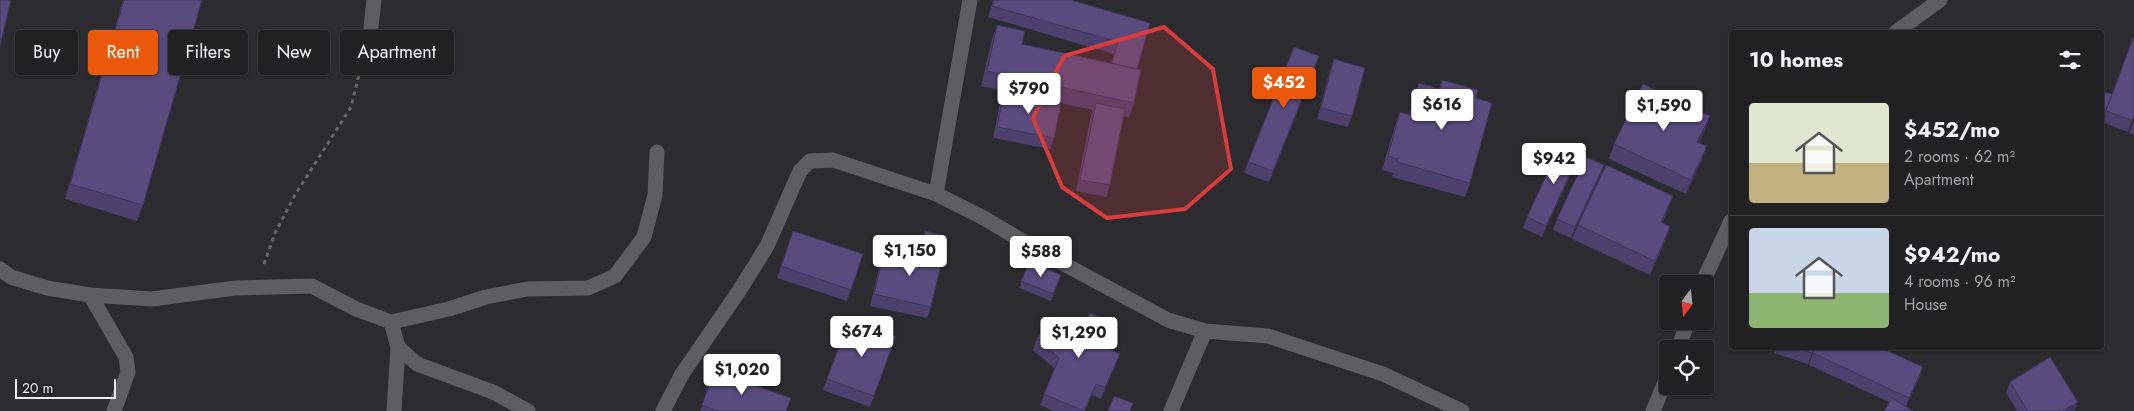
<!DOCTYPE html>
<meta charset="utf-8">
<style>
:root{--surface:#212023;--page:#2d2d30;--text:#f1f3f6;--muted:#a2a3a6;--line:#3e3e41;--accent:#ea580c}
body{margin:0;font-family:Jost,sans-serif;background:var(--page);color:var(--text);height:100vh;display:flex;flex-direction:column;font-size:19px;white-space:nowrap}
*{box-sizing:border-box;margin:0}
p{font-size:16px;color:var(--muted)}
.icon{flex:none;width:28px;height:28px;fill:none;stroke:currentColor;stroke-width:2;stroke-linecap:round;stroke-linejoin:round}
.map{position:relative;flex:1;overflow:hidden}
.details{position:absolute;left:1729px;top:30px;width:375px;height:320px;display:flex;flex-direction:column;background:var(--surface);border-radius:5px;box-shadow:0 1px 4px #0004,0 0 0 1px var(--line)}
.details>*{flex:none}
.hud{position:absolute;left:15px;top:30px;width:475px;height:45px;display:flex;gap:10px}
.needle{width:32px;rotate:195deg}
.tools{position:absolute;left:1659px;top:275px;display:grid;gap:10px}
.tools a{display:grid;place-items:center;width:55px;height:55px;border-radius:5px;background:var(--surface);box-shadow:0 1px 4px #0004,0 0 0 1px var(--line);font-size:25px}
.scale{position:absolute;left:15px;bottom:12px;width:101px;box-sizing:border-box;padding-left:5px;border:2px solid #ececef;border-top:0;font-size:14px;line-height:18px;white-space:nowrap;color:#ececef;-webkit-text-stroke:4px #222125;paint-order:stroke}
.price{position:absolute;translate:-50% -42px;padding:0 11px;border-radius:5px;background:#fff;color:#222;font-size:16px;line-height:32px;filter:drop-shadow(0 1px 2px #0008)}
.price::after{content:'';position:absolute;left:50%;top:30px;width:15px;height:11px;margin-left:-8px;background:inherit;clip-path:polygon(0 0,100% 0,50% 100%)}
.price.selected{background:var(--accent);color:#fff}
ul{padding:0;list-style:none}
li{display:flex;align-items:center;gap:15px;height:125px;padding:0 20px}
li+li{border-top:1px solid var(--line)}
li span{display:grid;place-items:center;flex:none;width:140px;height:100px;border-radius:5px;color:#555}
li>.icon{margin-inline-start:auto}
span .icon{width:60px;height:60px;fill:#fffc;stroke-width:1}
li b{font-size:21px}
h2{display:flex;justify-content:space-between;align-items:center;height:60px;padding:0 20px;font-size:21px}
.pill{padding:0 18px;border-radius:5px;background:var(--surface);box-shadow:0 1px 4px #0004,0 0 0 1px var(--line);font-size:18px;line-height:45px}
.pill.selected{background:var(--accent);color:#fff}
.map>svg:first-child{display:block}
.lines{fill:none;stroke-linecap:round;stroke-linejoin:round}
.path{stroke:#68676b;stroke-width:3;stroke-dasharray:4 4;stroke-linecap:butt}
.service{stroke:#5e5d62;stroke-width:15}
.minor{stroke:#5e5d62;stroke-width:15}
.wall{fill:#4d406d}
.shaded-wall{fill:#3f3459}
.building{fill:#5a4b7f;stroke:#3f3459}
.marked{fill:#d83c3c;fill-opacity:0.2;stroke:#d83c3c;stroke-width:4;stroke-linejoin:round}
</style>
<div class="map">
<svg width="2134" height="411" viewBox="0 0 2134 411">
<rect width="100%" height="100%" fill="#2c2b2f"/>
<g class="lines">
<!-- path -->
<path class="path" d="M264,264L275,233L295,195L351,107L365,50"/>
<!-- service -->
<path class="service" d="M391,322L449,309L486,297L527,289L588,288L615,276L644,237L655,195L657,152"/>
<!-- minor -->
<path class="minor" d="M371,27L374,0
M1896,32L1940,0
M936,194L970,0
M0,269L11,277L47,288L90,295L152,299L235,288L312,286L356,309L391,322L398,347L417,364L493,392L528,411
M1702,284L1731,221
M90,295L126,357L128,372L114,411
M1678,349L1688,321
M394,411L398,347
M663,411L682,374L739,291L767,246L800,171L810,161L833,160L936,194L982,217L1036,249L1168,320L1205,331L1268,336L1383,374L1462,411
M1171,411L1205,331
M1653,411L1668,375"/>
</g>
<!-- wall -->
<path class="wall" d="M123,0H202L143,205L137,221L65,199Z
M993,0H1071L1150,23L1137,69L1134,103L1129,117L1123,116L1110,185L1106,197L1076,191L1091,115L1093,110L981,86L992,39L997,25L1022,44L1111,63L1114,54L988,17Z
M1334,59L1352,116L1348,127L1317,119L1330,70Z
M1315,68L1269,182L1244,173L1248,162Z
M1442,80L1476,98L1470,183L1465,197L1392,177L1393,173L1382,170L1395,126L1400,112L1409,114L1419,83L1439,89Z
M2101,91L2134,116L2128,132L2102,122L2104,116L2101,123Z
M1004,92L1054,138L1050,149L993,138L1000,103Z
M1710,116L1705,130L1699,142L1702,160L1686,194L1609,159L1614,144Z
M2134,121V135L2129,133Z
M1580,152L1576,163L1542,237L1523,228L1527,217Z
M1604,165L1600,176L1571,238L1553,230L1557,219Z
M1668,210L1662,223L1670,227L1665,241L1650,275L1572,239L1578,225Z
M793,231L863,254L847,301L777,278Z
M925,231L944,249L941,255L920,251L923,238Z
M901,246L931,307L927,318L870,306L879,268L883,256L896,259Z
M1030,261L1061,275L1051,301L1019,288Z
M849,320L896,336L870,407L823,390Z
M1114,323L1104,347L1120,354L1101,399L1092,395L1085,411H1053L1040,405L1055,369L1033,350L1037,338Z
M1776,348H1814L1808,364L1774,353Z
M1813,353L1919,379L1906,406L1889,402L1809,365Z
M714,371L786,411H700Z
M2010,382L2078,402L2074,411H2017L2006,393Z"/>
<!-- shaded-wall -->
<path class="shaded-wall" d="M1710,116L1705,130L1692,156L1697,142Z
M1707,146L1702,160L1686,194L1691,180Z
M1580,152L1576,163L1542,237L1546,226Z
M1604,165L1600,176L1571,238L1575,227Z
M1673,196L1668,210L1656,236L1661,222Z
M1670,227L1665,241L1650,275L1655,261Z
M1120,354L1116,365L1101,399L1105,387Z
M1923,367L1919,379L1905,409L1909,398Z
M2078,402L2074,411H2063Z"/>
<!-- building -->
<path class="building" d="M0,0H11L0,46Z
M124,0H202L143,205L70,184Z
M994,0H1071L1150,23L1137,69L1112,63L1118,42L992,6Z
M997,25L1025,31L1022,44L1141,70L1134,103L987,71Z
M2133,38H2134V115L2132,120L2106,111Z
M1294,47L1319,56L1273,171L1248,162Z
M1334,59L1365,68L1352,116L1321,108Z
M1442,80L1478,90L1476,98L1492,103L1470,183L1397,162L1398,159L1388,156L1400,112L1410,115L1419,83L1440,89Z
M1643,84L1710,116L1697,142L1707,146L1691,180L1614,144Z
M2101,91L2112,94L2102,120L2101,119Z
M1004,92L1061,104L1054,138L997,127Z
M1096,103L1125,109L1110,185L1080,180Z
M1561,143L1580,152L1546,226L1527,217Z
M1586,157L1604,165L1575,227L1557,219Z
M1606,165L1673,196L1661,222L1670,227L1655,261L1578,225Z
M793,231L863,254L851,290L781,266Z
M925,231L946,236L944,249L923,244Z
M901,246L943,256L931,307L874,294L883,256L897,259Z
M1030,261L1061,275L1053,294L1021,281Z
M1090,313L1114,323L1104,347L1120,354L1105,387L1096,384L1084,411L1044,394L1059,358L1037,338L1055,317L1083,329Z
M849,320L896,336L874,396L827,379Z
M1796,348H1814L1812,353Z
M1816,348H1881L1923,367L1909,398L1813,353Z
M2050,357L2078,402L2063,411H2028L2010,382Z
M714,371L791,398L786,411H719L702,405Z
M1114,396L1133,403L1130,411H1108Z
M1892,398L1913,411H1884Z"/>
<!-- marked area -->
<path class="marked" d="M1164,27L1213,69L1231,169L1185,209L1107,218L1062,187L1033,118L1064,56Z"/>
</svg>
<div class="tools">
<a><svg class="needle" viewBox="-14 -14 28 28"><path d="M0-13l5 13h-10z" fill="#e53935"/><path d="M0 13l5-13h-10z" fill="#a2a3a6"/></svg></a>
<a><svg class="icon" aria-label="locate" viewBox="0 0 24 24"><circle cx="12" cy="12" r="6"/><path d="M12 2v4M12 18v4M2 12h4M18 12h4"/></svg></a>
</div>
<div class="scale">20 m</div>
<b class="price selected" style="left:1284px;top:109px">$452</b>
<b class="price" style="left:1029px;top:115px">$790</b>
<b class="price" style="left:1442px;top:131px">$616</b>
<b class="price" style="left:1664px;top:132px">$1,590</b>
<b class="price" style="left:1554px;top:185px">$942</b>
<b class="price" style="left:910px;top:277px">$1,150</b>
<b class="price" style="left:1041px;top:278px">$588</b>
<b class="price" style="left:862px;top:358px">$674</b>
<b class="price" style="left:1079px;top:359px">$1,290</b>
<b class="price" style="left:742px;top:396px">$1,020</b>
<div class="hud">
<a class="pill">Buy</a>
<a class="pill selected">Rent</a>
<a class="pill">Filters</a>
<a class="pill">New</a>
<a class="pill">Apartment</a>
</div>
<section class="details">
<h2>10 homes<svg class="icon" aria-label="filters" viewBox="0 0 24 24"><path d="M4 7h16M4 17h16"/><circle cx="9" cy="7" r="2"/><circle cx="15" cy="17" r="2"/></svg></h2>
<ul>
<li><span style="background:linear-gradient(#dfe7d0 60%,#c2b280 0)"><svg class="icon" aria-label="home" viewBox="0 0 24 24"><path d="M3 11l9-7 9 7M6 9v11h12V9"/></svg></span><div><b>$452/mo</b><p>2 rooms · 62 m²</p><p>Apartment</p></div></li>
<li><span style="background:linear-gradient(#c9d6e8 65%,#8fb573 0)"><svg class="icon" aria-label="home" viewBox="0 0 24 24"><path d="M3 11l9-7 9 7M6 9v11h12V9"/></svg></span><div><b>$942/mo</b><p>4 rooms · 96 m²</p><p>House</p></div></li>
</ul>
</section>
</div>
